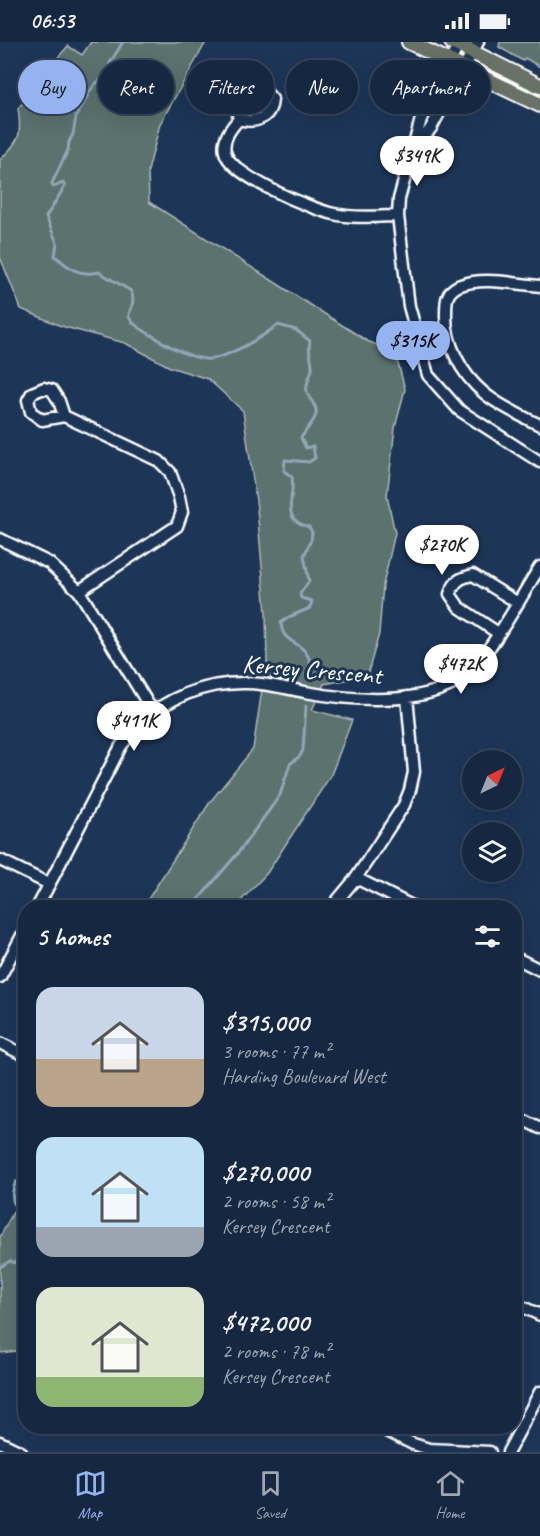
<!DOCTYPE html>
<meta charset="utf-8">
<style>
:root{--surface:#162841;--page:#1f3048;--text:#f1f3f6;--muted:#9ea6b1;--line:#35445a;--accent:#95b2f1}
body{margin:0;font-family:Caveat,sans-serif;background:var(--page);color:var(--text);height:100vh;display:flex;flex-direction:column;font-size:22px;white-space:nowrap}
*{box-sizing:border-box;margin:0}
p{font-size:20px;color:var(--muted)}
.icon{flex:none;width:33px;height:33px;fill:none;stroke:currentColor;stroke-width:2;stroke-linecap:round;stroke-linejoin:round}
.map{position:relative;flex:1;overflow:hidden}
.sheet{position:absolute;left:18px;top:858px;width:504px;height:534px;display:flex;flex-direction:column;background:var(--surface);border-radius:24px;box-shadow:0 6px 24px #0002,0 0 0 2px var(--line)}
.sheet>*{flex:none}
.hud{position:absolute;left:18px;top:18px;width:504px;height:54px;display:flex;gap:12px}
.needle{width:39px;rotate:43deg}
.fabs{position:absolute;left:462px;top:708px;display:grid;gap:12px}
.fabs a{display:grid;place-items:center;width:60px;height:60px;border-radius:50%;background:var(--surface);box-shadow:0 6px 24px #0002,0 0 0 2px var(--line);font-size:30px}
.price{position:absolute;translate:-50% -51px;padding:0 14px;border-radius:21px;background:#fff;color:#222;font-size:20px;line-height:39px;filter:drop-shadow(0 2px 3px #0008)}
.price::after{content:'';position:absolute;left:50%;top:36px;width:18px;height:14px;margin-left:-9px;background:inherit;clip-path:polygon(0 0,100% 0,50% 100%)}
.price.active{background:var(--accent);color:#111}
ul{padding:0;list-style:none}
li{display:flex;align-items:center;gap:18px;height:150px;padding:0 18px}
li span{display:grid;place-items:center;flex:none;width:168px;height:120px;border-radius:18px;color:#555}
li>.icon{margin-inline-start:auto}
span .icon{width:72px;height:72px;fill:#fffc;stroke-width:1}
li b{font-size:26px}
h2{display:flex;justify-content:space-between;align-items:center;height:72px;padding:0 18px;font-size:26px}
.tag{padding:0 21px;border-radius:27px;background:var(--surface);box-shadow:0 6px 24px #0002,0 0 0 2px var(--line);font-size:21px;line-height:54px}
.tag.active{background:var(--accent);color:#111}
.status{display:flex;justify-content:space-between;align-items:center;height:42px;padding:0 30px;background:var(--surface);direction:ltr}
.status svg{height:16px;fill:currentColor}
.menu{display:flex;justify-content:space-around;align-items:center;height:84px;border-top:2px solid var(--line);background:var(--surface);font-size:16px;color:var(--muted)}
.menu a{display:grid;justify-items:center;gap:3px}
.menu .active{color:var(--accent)}
.map>svg:first-child{display:block}
.green{fill:#5c726e;stroke:#aeb8b6;stroke-width:1.5}
.lines{fill:none;stroke-linecap:round;stroke-linejoin:round}
.stream{stroke:#8ea8b6;stroke-width:3}
.minor-casing{stroke:#fff;stroke-width:15}
.major-casing{stroke:#fff;stroke-width:18}
.minor{stroke:#1d3557;stroke-width:10}
.major{stroke:#697266;stroke-width:14}
.labels{text-anchor:middle;stroke-width:6;stroke-linejoin:round;paint-order:stroke}
.street-label{font-size:26px;fill:#fff;stroke:#1d3557}
</style>
<div class="status"><b>06:53</b><svg viewBox="0 0 49 12"><path d="M0 12V9h3v3zM5 12V6h3v6zM10 12V3h3v9zM15 12V0h3v12zM26 1h20v11H26zM47 4h2v5h-2z"/></svg></div>
<div class="map">
<svg width="540" height="1410" viewBox="0 0 540 1410">
<rect width="100%" height="100%" fill="#1d3557"/>
<filter id="ink" filterUnits="userSpaceOnUse"><feTurbulence type="fractalNoise" baseFrequency=".0167" numOctaves="2"/><feDisplacementMap in="SourceGraphic" scale="12" xChannelSelector="R" yChannelSelector="G"/><feConvolveMatrix kernelMatrix="1 2 1 2 8 2 1 2 1" color-interpolation-filters="sRGB"/></filter>
<g filter="url(#ink)">
<!-- green -->
<path class="green" d="M91,0H206L160,82L148,129L149,160L367,299L395,310L405,347L395,386L387,454L395,491L383,543L379,592L367,634L324,642L312,668L352,678L331,733L267,831L235,865H143L210,760L253,707L263,641L267,623L266,571L257,466L243,369L208,337L170,325L125,301L61,284L21,267L0,215V118C20,97 22,95 18,66L46,37L55,19L68,4L82,13Z
M500,0H540V25L525,16L523,19L499,5Z
M25,1148V1308L0,1311V1195Z"/>
<g class="lines">
<!-- stream -->
<path class="stream" d="M123,0L110,21L108,33L95,42L89,51L76,75L73,92L69,100L68,108L52,141L53,145L63,141L65,144L46,175L57,201L55,214C69,226 80,235 99,230L131,249C137,264 127,269 129,275C133,284 148,291 155,295C167,304 197,319 211,317C231,314 262,295 278,283L296,288L310,299C307,311 313,317 312,327C310,336 305,340 307,350C308,357 318,363 316,372C315,379 305,389 301,396L306,406L313,404L315,416L309,420L285,418L284,429L292,435C295,457 279,477 309,485L312,490L311,498L304,514L309,539L300,552L301,556L312,559L310,566L289,575L281,581C282,606 310,596 311,628
M191,866L238,811L270,767L280,753L290,722L300,714L303,708L306,664
M26,1142L20,1139L16,1140C2,1167 36,1176 18,1205L26,1212
M0,1225L10,1219L19,1222L26,1213"/>
<defs>
<path id="minor" d="M460,0L421,77L399,157L398,174L409,264L428,333L459,368L540,420
M239,77C235,62 239,52 254,45L264,48L272,57C271,76 256,82 239,77C231,86 222,97 225,110C230,134 311,167 334,172C355,177 377,174 398,174
M415,107L431,86L478,0
M540,244C514,242 483,234 458,244C446,250 446,259 446,271C445,301 461,332 484,351C498,363 523,375 540,383
M64,374L42,378L31,370L28,358L32,351L44,346L52,348L59,359L64,374L159,419L170,430L179,455L182,470L177,484L79,549
M0,497L49,521L79,549L153,670
M498,591L459,565L450,552C455,538 460,536 473,533L518,561
M0,818L49,842
M356,836L416,866
M37,866L121,704C126,698 131,689 137,683C166,656 206,640 246,641C265,641 285,646 305,650C349,658 406,663 449,644C485,627 518,558 540,525
M331,866L356,836L404,763L410,748L414,730L407,655
M514,915L540,928
M0,935L26,886
M0,1001L26,1014
M514,1073L540,1086
M514,1261L540,1273
M377,1384L413,1402L429,1407L490,1410
M0,1400L21,1410
M508,1410L540,1350"/>
<path id="major" d="M409,0L540,63
M452,0L540,44"/>
</defs>
<!-- minor casing -->
<use href="#minor" class="minor-casing"/>
<!-- major casing -->
<use href="#major" class="major-casing"/>
<!-- minor -->
<use href="#minor" class="minor"/>
<!-- major -->
<use href="#major" class="major"/>
</g>
</g>
<g class="labels">
<!-- street labels -->
<g class="street-label">
<text transform="translate(312 627) rotate(5)" y="9">Kersey Crescent</text>
</g>
</g>
</svg>
<div class="fabs">
<a><svg class="needle" viewBox="-14 -14 28 28"><path d="M0-13l5 13h-10z" fill="#e53935"/><path d="M0 13l5-13h-10z" fill="#9ea6b1"/></svg></a>
<a><svg class="icon" aria-label="layers" viewBox="0 0 24 24"><path d="M12 4l9 5-9 5-9-5zM3 14l9 5 9-5"/></svg></a>
</div>
<b class="price" style="left:417px;top:145px">$349K</b>
<b class="price active" style="left:413px;top:330px">$315K</b>
<b class="price" style="left:442px;top:534px">$270K</b>
<b class="price" style="left:461px;top:653px">$472K</b>
<b class="price" style="left:134px;top:710px">$411K</b>
<div class="hud">
<a class="tag active">Buy</a>
<a class="tag">Rent</a>
<a class="tag">Filters</a>
<a class="tag">New</a>
<a class="tag">Apartment</a>
</div>
<section class="sheet">
<h2>5 homes<svg class="icon" aria-label="filters" viewBox="0 0 24 24"><path d="M4 7h16M4 17h16"/><circle cx="9" cy="7" r="2"/><circle cx="15" cy="17" r="2"/></svg></h2>
<ul>
<li><span style="background:linear-gradient(#c9d6e8 60%,#b9a48a 0)"><svg class="icon" aria-label="home" viewBox="0 0 24 24"><path d="M3 11l9-7 9 7M6 9v11h12V9"/></svg></span><div><b>$315,000</b><p>3 rooms · 77 m²</p><p>Harding Boulevard West</p></div></li>
<li><span style="background:linear-gradient(#bfe0f5 75%,#9aa5b1 0)"><svg class="icon" aria-label="home" viewBox="0 0 24 24"><path d="M3 11l9-7 9 7M6 9v11h12V9"/></svg></span><div><b>$270,000</b><p>2 rooms · 58 m²</p><p>Kersey Crescent</p></div></li>
<li><span style="background:linear-gradient(#dfe7d0 75%,#8fb573 0)"><svg class="icon" aria-label="home" viewBox="0 0 24 24"><path d="M3 11l9-7 9 7M6 9v11h12V9"/></svg></span><div><b>$472,000</b><p>2 rooms · 78 m²</p><p>Kersey Crescent</p></div></li>
</ul>
</section>
</div>
<nav class="menu">
<a class="active"><svg class="icon" aria-label="map" viewBox="0 0 24 24"><path d="M3 6l6-2 6 2 6-2v14l-6 2-6-2-6 2zM9 4v14M15 6v14"/></svg>Map</a>
<a><svg class="icon" aria-label="saved" viewBox="0 0 24 24"><path d="M7 4h10v16l-5-4-5 4z"/></svg>Saved</a>
<a><svg class="icon" aria-label="home" viewBox="0 0 24 24"><path d="M3 11l9-7 9 7M6 9v11h12V9"/></svg>Home</a>
</nav>
